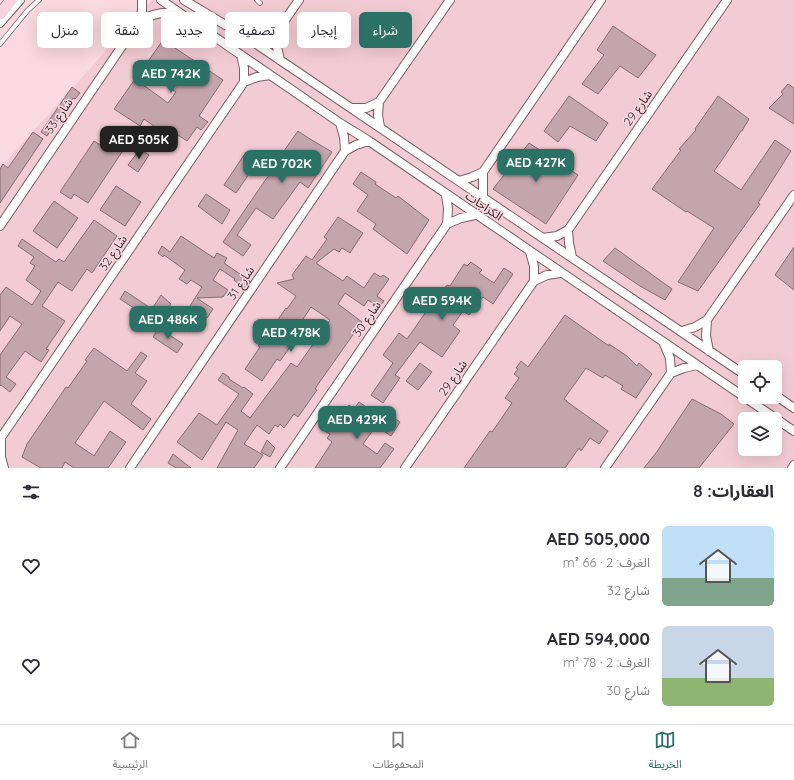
<!DOCTYPE html>
<html lang="ar">
<meta charset="utf-8">
<style>
:root{--surface:#fff;--page:#f2f2f3;--text:#2b2b33;--muted:#7c7c81;--line:#e1e1e2;--accent:#2c7166}
body{margin:0;font-family:Quicksand,"Noto Sans Arabic",sans-serif;background:var(--page);color:var(--text);direction:rtl;height:100vh;display:flex;flex-direction:column;font-size:15px;white-space:nowrap}
*{box-sizing:border-box;margin:0}
p{font-size:13px;color:var(--muted)}
.icon{flex:none;width:22px;height:22px;fill:none;stroke:currentColor;stroke-width:2;stroke-linecap:round;stroke-linejoin:round}
.map{position:relative;height:468px;overflow:hidden;direction:ltr}
.sheet{display:flex;flex-direction:column;background:var(--surface);flex:1}
.sheet>*{flex:none}
.top-card{position:absolute;left:12px;top:12px;width:400px;height:36px;direction:rtl;display:flex;gap:8px}
.controls{position:absolute;left:738px;top:360px;display:grid;gap:8px}
.controls a{display:grid;place-items:center;width:44px;height:44px;border-radius:6px;background:var(--surface);box-shadow:0 4px 16px #0002;font-size:20px}
.price{position:absolute;translate:-50% -34px;padding:0 9px;border-radius:8px;background:var(--accent);color:#fff;font-size:13px;line-height:26px;filter:drop-shadow(0 1px 2px #0008)}
.price::after{content:'';position:absolute;left:50%;top:24px;width:12px;height:9px;margin-left:-6px;background:inherit;clip-path:polygon(0 0,100% 0,50% 100%)}
.price.current{background:#222;color:#fff}
ul{padding:0;list-style:none}
li{display:flex;align-items:center;gap:12px;height:100px;padding:0 20px}
li span{display:grid;place-items:center;flex:none;width:112px;height:80px;border-radius:6px;color:#555}
li>.icon{margin-inline-start:auto}
span .icon{width:48px;height:48px;fill:#fffc;stroke-width:1}
li b{font-size:17px}
h2{display:flex;justify-content:space-between;align-items:center;height:48px;padding:0 20px;font-size:17px}
.tag{padding:0 14px;border-radius:6px;background:var(--surface);box-shadow:0 4px 16px #0002;font-size:14px;line-height:36px}
.tag.current{background:var(--accent);color:#fff}
.dock{display:flex;justify-content:space-around;align-items:center;height:56px;border-top:1px solid var(--line);background:var(--surface);font-size:11px;color:var(--muted)}
.dock a{display:grid;justify-items:center;gap:2px}
.dock .current{color:var(--accent)}
.map>svg:first-child{display:block}
.built{fill:#f3cbd4;fill-rule:evenodd}
.building{fill:#c5a5ad;stroke:#886b72}
.lines{fill:none;stroke-linecap:round;stroke-linejoin:round}
.lane-casing{stroke:#7a5e65;stroke-width:5.5}
.street-casing{stroke:#7a5e65;stroke-width:10}
.secondary-casing{stroke:#7a5e65;stroke-width:12}
.lane{stroke:#fff;stroke-width:4}
.street{stroke:#fff;stroke-width:8}
.secondary{stroke:#f6d4df;stroke-width:11}
.labels{text-anchor:middle;stroke-width:3;stroke-linejoin:round;paint-order:stroke}
.street-label{font-size:12px;fill:#2f2226;stroke:#fad9e1}
</style>
<div class="map">
<svg width="794" height="468" viewBox="0 0 794 468">
<rect width="100%" height="100%" fill="#fad9e1"/>
<!-- built -->
<path class="built" d="M152,0H794V468H0V168ZM745,367H775V397H745ZM745,419H775V449H745Z"/>
<!-- building -->
<path class="building" d="M613,26L656,55L638,78L620,66L598,94L582,84L604,55L597,50Z
M163,40L223,80L199,116L208,122L201,130L197,127L187,141L172,131L168,136L144,119L140,126L114,109L135,79L168,103L176,92L142,70Z
M788,84L794,88V124L769,108L783,94L781,92Z
M72,87L80,93L75,99L73,98L47,136L41,132Z
M569,96L608,123L596,141L570,126L558,142L544,131Z
M718,96L749,119L742,131H741L722,160L714,171L741,190L775,140L791,151L758,203L760,204L698,291L678,282L714,228L687,211L686,212L652,189L681,150L679,149L696,130L695,129Z
M111,127L130,140L88,203L74,194L71,199L60,192L94,141L100,145Z
M298,131L310,139L332,152L308,188L300,182L273,219L256,208L237,235L251,245L243,256L223,242L266,179L276,167L274,165Z
M33,132L43,139L0,203V169L3,164L8,168Z
M529,143L578,175L546,224L493,189Z
M140,149L149,155L138,172L128,165Z
M244,155L256,164L236,193L224,185Z
M361,172L376,182L375,184L396,198L398,196L429,220L407,254L373,229L376,224L357,211L368,195L353,184Z
M116,186L141,202L125,226L100,210Z
M206,194L230,210L222,224L198,206Z
M54,201L78,218L57,248L33,231Z
M338,217L363,233L350,253L342,248L339,252L334,249L316,263L343,281L347,276L364,288L374,273L381,277L383,275L389,279L377,296L384,301L379,307L368,300L364,306L345,293L338,304L362,322L321,380L315,389L317,390L298,417L294,414L284,428L280,424L278,427L275,425L269,434L257,425L244,444L263,455L254,468H217L238,430L226,422L202,460L177,442L199,413L217,425L239,394L218,380L223,373L229,377V379L243,388L244,387L253,394L241,411L250,418L291,363L297,367L330,320L311,307L294,333L298,336L280,361L277,359L262,381L245,369L260,347L258,346L263,339L264,340L286,308L287,309L296,296L277,283L294,279L292,275L306,256L312,260L327,239L324,237Z
M94,220L117,236L92,273L87,269L72,291L58,282L42,306L65,321L46,349L49,350L41,362L25,351L6,377L16,384L10,392L1,385L0,386V355L22,324L10,316L0,331V295L6,287L32,305L41,291L26,280L35,266L30,263L34,257L18,246L22,239L56,262L59,259L64,262Z
M181,236L214,258L217,253L227,258L224,263L250,281L245,289L234,280L235,279L220,269L213,280L228,290L223,297L197,298L213,309L207,318L202,315L190,332L178,325L202,287L191,280L187,284L179,279L185,270L164,255L163,257L158,253L162,246L170,252Z
M794,247V290L775,275Z
M615,248L672,289L665,300L640,286L603,261Z
M471,262L482,270L479,273L494,283L504,268L513,274L493,304L483,297L469,315L463,311L453,325L460,331L442,357L420,342L395,375L400,378L383,403L371,395L393,363L383,355L399,333L407,339L428,309H429L447,285L450,286L464,264L467,266Z
M125,291L152,309L161,295L171,304L158,321L145,312L143,314L120,299Z
M565,315L609,346V344L627,356L637,366L639,363L652,374L636,398L621,389L623,386L605,375L603,378L586,368L564,399L567,401H566L608,431L599,444L590,438L581,451L579,448L565,468H464L490,431L492,432L512,403L505,398L519,378L514,374L518,369L516,368L521,361L528,367Z
M159,328L183,344L177,353L153,337Z
M94,348L127,371L141,352L147,356L135,373L147,381L131,404L151,419L143,430L104,401L75,443L94,456L110,431L126,442L108,468H74L65,462L62,468H41L22,457L27,444L66,387L68,388L87,361L85,360Z
M420,363L432,372L418,390L406,381Z
M692,399L721,414L734,424L699,468H644L656,453Z
M359,402L387,421L391,416L400,422L391,436L376,426L363,444L377,454L385,443L394,449L380,468H315L332,442L327,438L330,434L326,432L330,426L333,428L349,405L354,409Z
M267,440L275,448L270,457L261,452Z
M173,454L191,468H176L168,463Z"/>
<g class="lines">
<defs>
<path id="lane" d="M257,0L260,3
M0,44L28,10L39,0"/>
<path id="street" d="M161,0L340,123L369,141L794,431
M184,0L252,41L280,60L745,375
M139,21C152,14 166,10 180,15
M0,23L20,0
M276,33L277,47L280,60
M252,41L264,38L276,33L299,0
M241,55L244,68V82
M352,108H366L379,102
M340,123L344,137L345,151
M380,127L378,115L379,102L450,0
M483,172V197
M459,181L472,177L483,172L601,0
M446,195L448,209L447,224
M0,226L139,21L142,11V0
M568,230L569,243L572,257
M543,238L557,236L568,230L727,0
M530,252L534,266V281
M707,320L706,336L709,351
M682,331L695,327L707,320L794,195
M664,344L670,358L671,373
M775,395L794,408
M1,438V457L4,468
M0,439L244,82L257,77L270,75
M130,468L345,151L356,145L369,141
M280,468L447,224L461,218L475,215
M405,468L534,281L547,275L560,273
M605,468L671,373L684,368L697,365
M792,468L794,465"/>
<path id="secondary" d="M0,14L11,0"/>
</defs>
<!-- lane casing -->
<use href="#lane" class="lane-casing"/>
<!-- street casing -->
<use href="#street" class="street-casing"/>
<!-- secondary casing -->
<use href="#secondary" class="secondary-casing"/>
<!-- lane -->
<use href="#lane" class="lane"/>
<!-- street -->
<use href="#street" class="street"/>
<!-- secondary -->
<use href="#secondary" class="secondary"/>
</g>
<g class="labels">
<!-- street labels -->
<g class="street-label">
<text transform="translate(638 108) rotate(-55)" y="4">شارع 29</text>
<text transform="translate(59 116) rotate(-56)" y="4">شارع 33</text>
<text transform="translate(484 206) rotate(34)" y="4">الكراجات</text>
<text transform="translate(113 253) rotate(-56)" y="4">شارع 32</text>
<text transform="translate(241 283) rotate(-56)" y="4">شارع 31</text>
<text transform="translate(367 319) rotate(-56)" y="4">شارع 30</text>
<text transform="translate(453 378) rotate(-56)" y="4">شارع 29</text>
</g>
</g>
</svg>
<div class="controls">
<a><svg class="icon" aria-label="locate" viewBox="0 0 24 24"><circle cx="12" cy="12" r="6"/><path d="M12 2v4M12 18v4M2 12h4M18 12h4"/></svg></a>
<a><svg class="icon" aria-label="layers" viewBox="0 0 24 24"><path d="M12 4l9 5-9 5-9-5zM3 14l9 5 9-5"/></svg></a>
</div>
<b class="price" style="left:171px;top:94px">AED 742K</b>
<b class="price current" style="left:139px;top:160px">AED 505K</b>
<b class="price" style="left:536px;top:183px">AED 427K</b>
<b class="price" style="left:282px;top:184px">AED 702K</b>
<b class="price" style="left:442px;top:321px">AED 594K</b>
<b class="price" style="left:168px;top:340px">AED 486K</b>
<b class="price" style="left:291px;top:353px">AED 478K</b>
<b class="price" style="left:357px;top:440px">AED 429K</b>
<div class="top-card">
<a class="tag current">شراء</a>
<a class="tag">إيجار</a>
<a class="tag">تصفية</a>
<a class="tag">جديد</a>
<a class="tag">شقة</a>
<a class="tag">منزل</a>
</div>
</div>
<section class="sheet">
<h2>العقارات: 8<svg class="icon" aria-label="filters" viewBox="0 0 24 24"><path d="M4 7h16M4 17h16"/><circle cx="9" cy="7" r="2"/><circle cx="15" cy="17" r="2"/></svg></h2>
<ul>
<li><span style="background:linear-gradient(#bfe0f5 65%,#7fa58c 0)"><svg class="icon" aria-label="home" viewBox="0 0 24 24"><path d="M3 11l9-7 9 7M6 9v11h12V9"/></svg></span><div><b>AED 505,000</b><p>الغرف: 2 · 66 m²</p><p>شارع 32</p></div><svg class="icon" aria-label="heart" viewBox="0 0 24 24"><path d="M12 20l-8-8c-3-5 5-10 8-4 3-6 11-1 8 4z"/></svg></li>
<li><span style="background:linear-gradient(#c9d6e8 65%,#8fb573 0)"><svg class="icon" aria-label="home" viewBox="0 0 24 24"><path d="M3 11l9-7 9 7M6 9v11h12V9"/></svg></span><div><b>AED 594,000</b><p>الغرف: 2 · 78 m²</p><p>شارع 30</p></div><svg class="icon" aria-label="heart" viewBox="0 0 24 24"><path d="M12 20l-8-8c-3-5 5-10 8-4 3-6 11-1 8 4z"/></svg></li>
</ul>
</section>
<nav class="dock">
<a class="current"><svg class="icon" aria-label="map" viewBox="0 0 24 24"><path d="M3 6l6-2 6 2 6-2v14l-6 2-6-2-6 2zM9 4v14M15 6v14"/></svg>الخريطة</a>
<a><svg class="icon" aria-label="saved" viewBox="0 0 24 24"><path d="M7 4h10v16l-5-4-5 4z"/></svg>المحفوظات</a>
<a><svg class="icon" aria-label="home" viewBox="0 0 24 24"><path d="M3 11l9-7 9 7M6 9v11h12V9"/></svg>الرئيسية</a>
</nav>
